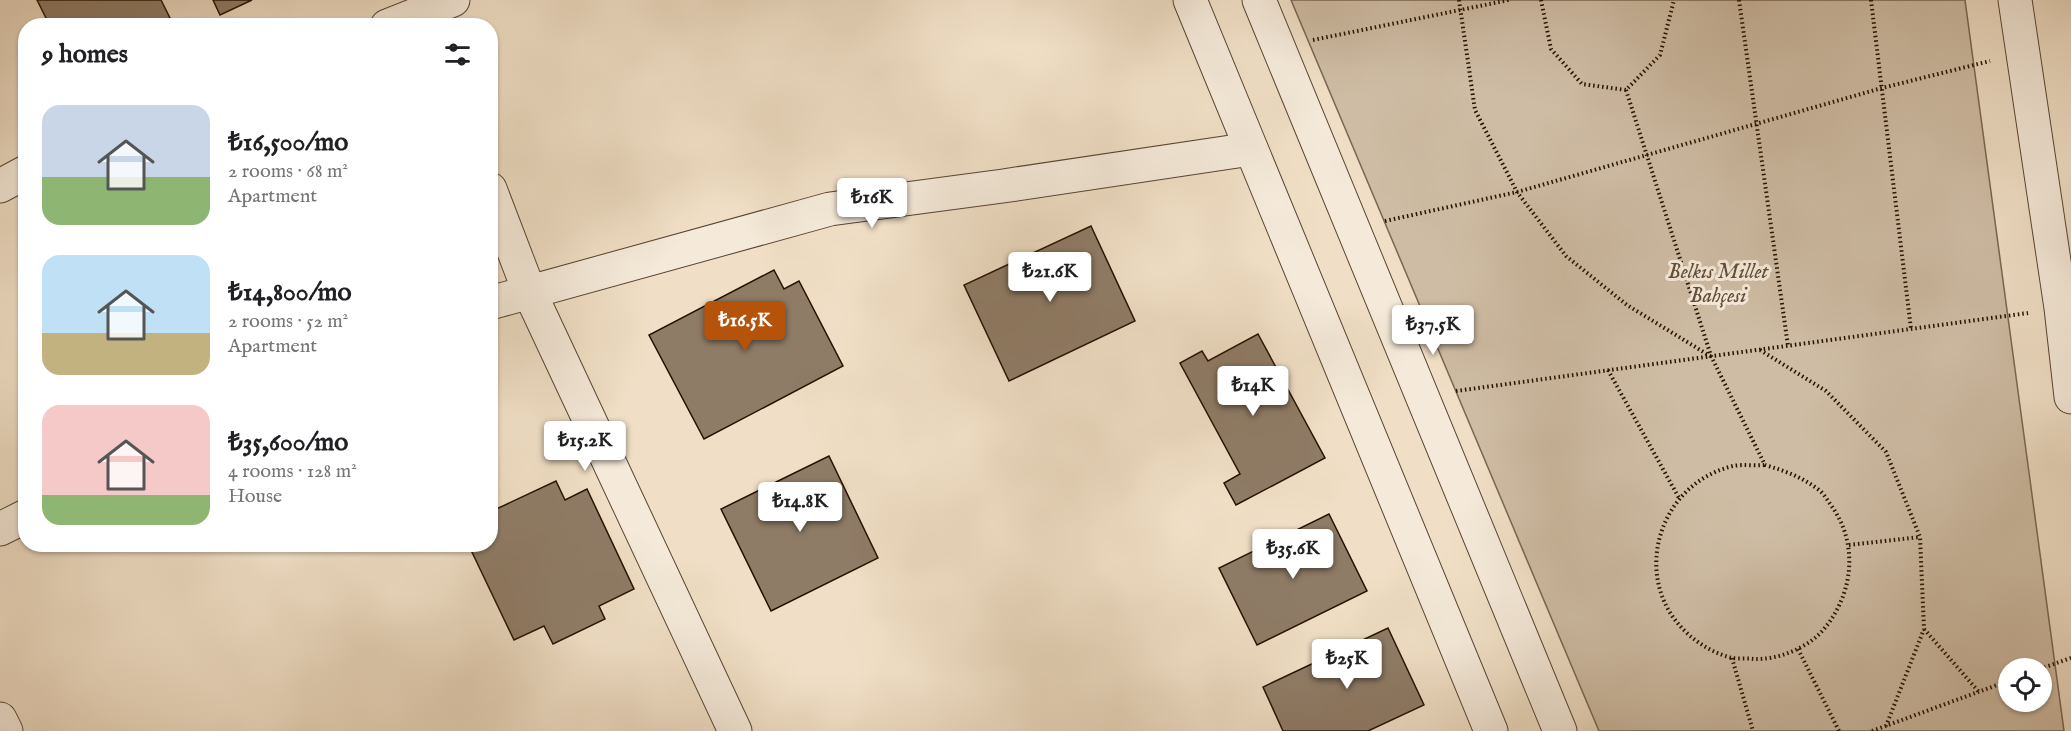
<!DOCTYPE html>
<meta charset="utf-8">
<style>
:root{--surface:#fff;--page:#f2f2f2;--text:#202124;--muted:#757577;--accent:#b45309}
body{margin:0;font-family:"IM FELL English",serif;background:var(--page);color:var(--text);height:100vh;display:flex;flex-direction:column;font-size:22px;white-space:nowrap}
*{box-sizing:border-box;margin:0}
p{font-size:20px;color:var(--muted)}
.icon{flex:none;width:33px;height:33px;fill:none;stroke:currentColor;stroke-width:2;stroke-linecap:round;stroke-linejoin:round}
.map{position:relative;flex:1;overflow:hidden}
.drawer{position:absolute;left:18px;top:18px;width:480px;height:534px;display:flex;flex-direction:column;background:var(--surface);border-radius:24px;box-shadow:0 2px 4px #0004}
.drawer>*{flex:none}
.controls{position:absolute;left:1998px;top:658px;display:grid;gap:12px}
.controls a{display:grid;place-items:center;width:54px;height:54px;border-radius:50%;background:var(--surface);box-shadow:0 2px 4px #0004;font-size:30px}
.price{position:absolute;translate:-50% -51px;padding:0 14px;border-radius:6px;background:#fff;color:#222;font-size:20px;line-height:39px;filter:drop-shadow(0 2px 3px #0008)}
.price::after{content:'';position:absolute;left:50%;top:36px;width:18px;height:14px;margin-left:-9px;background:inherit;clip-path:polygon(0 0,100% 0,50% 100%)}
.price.active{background:var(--accent);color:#fff}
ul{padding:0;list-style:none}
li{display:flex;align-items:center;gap:18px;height:150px;padding:0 24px}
li span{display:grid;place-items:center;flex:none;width:168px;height:120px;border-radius:18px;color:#555}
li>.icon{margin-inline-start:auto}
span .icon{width:72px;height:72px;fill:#fffc;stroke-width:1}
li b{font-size:26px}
h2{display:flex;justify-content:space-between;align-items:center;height:72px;padding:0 24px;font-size:26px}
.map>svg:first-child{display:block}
.green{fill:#cebca4;stroke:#7a6652;stroke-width:1.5;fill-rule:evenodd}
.building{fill:#8f7c67;stroke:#261100;stroke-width:1.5}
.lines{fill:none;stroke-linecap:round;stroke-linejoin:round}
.minor-casing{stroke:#584432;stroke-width:35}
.tertiary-casing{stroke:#584432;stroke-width:35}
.path{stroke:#261100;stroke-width:4;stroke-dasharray:1.5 3;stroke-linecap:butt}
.minor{stroke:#f5eada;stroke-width:33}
.tertiary{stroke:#f5eada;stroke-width:33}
.labels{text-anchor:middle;stroke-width:6;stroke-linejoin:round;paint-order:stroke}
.park-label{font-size:21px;font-style:italic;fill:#614d39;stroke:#f5eada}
</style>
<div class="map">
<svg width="2071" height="731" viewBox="0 0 2071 731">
<rect width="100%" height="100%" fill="#f0dfc6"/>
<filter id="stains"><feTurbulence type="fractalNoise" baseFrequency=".00333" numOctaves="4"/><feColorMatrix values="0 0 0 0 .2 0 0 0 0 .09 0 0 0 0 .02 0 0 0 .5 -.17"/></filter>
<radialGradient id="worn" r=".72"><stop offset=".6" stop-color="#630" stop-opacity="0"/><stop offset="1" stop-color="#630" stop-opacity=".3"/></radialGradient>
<!-- green -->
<path class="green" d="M1291,0H1965L2064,731H1599ZM2008,669H2042V702H2008Z"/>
<!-- building -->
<path class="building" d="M37,0H161L174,26H50Z
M213,0H252L220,15Z
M1091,226L1135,321L1009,381L964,285Z
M774,270L784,289L799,281L843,366L704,439L649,335Z
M1258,334L1325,458L1236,505L1224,483L1240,474L1180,363L1202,351L1208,361Z
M829,456L878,558L771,611L721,509Z
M556,481L565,500L587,489L634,589L599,606L605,619L553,644L544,626L514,640L469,546L490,544V536L496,533L490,522V512Z
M1329,514L1367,591L1257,645L1219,568Z
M1388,628L1424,705L1368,731H1283L1263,687Z"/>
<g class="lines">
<defs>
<path id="minor" d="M2015,0L2061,308L2071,397
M387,26L453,0
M0,186L26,172
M490,189L529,291L735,731
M490,303L830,209L1003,186L1251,149
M0,529L26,516
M0,719L6,731"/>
<path id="tertiary" d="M1190,0L1491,731
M1259,0L1560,731"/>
</defs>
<!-- minor casing -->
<use href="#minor" class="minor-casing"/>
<!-- tertiary casing -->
<use href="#tertiary" class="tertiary-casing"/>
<!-- path -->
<path class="path" d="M1459,0L1475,110L1517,192L1566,256L1627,305L1710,356
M1541,0L1551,49L1582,84L1626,90L1660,55L1674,0
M1739,0L1788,346
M1871,0L1911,329
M1313,40L1509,0
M1626,90L1711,356L1765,465C1785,471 1802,477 1819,490C1823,493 1827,499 1830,504C1859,542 1854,593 1824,629C1808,648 1778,660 1754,659C1747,658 1739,659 1732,658C1716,654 1700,645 1688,634C1629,581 1657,484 1733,466C1743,464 1755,466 1765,465
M1385,221L1517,192L1882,88L1990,61
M1760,350L1826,391L1886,452L1920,537L1924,629L1886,726
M1608,370L1679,498
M1456,391L2028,313
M1849,545L1920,537
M1924,629L1979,692
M1798,649L1839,731
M1732,658L1753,731
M2040,669L2071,658
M1872,731L2008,681"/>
<!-- minor -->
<use href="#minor" class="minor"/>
<!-- tertiary -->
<use href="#tertiary" class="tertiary"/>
</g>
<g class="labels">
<!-- park labels -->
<g class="park-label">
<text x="1718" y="278">Belkıs Millet<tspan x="1718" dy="24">Bahçesi</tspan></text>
</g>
</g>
<rect width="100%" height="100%" filter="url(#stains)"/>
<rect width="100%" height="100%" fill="url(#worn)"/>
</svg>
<div class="controls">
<a><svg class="icon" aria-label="locate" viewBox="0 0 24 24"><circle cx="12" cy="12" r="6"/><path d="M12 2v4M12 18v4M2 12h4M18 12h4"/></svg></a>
</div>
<b class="price" style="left:872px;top:229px">₺16K</b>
<b class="price" style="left:1050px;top:303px">₺21.6K</b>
<b class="price active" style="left:745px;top:352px">₺16.5K</b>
<b class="price" style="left:1433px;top:356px">₺37.5K</b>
<b class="price" style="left:1253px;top:417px">₺14K</b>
<b class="price" style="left:585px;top:472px">₺15.2K</b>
<b class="price" style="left:800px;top:533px">₺14.8K</b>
<b class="price" style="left:1293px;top:580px">₺35.6K</b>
<b class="price" style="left:1347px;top:690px">₺25K</b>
<section class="drawer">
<h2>9 homes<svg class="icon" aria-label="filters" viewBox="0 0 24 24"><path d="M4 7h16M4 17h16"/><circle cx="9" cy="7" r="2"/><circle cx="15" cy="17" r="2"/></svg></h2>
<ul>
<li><span style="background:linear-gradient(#c9d6e8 60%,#8fb573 0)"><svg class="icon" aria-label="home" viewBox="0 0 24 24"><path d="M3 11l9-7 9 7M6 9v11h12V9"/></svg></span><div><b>₺16,500/mo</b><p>2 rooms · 68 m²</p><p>Apartment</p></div></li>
<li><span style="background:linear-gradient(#bfe0f5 65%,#c2b280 0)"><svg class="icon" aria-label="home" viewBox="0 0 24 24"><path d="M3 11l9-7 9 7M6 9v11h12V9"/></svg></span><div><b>₺14,800/mo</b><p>2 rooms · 52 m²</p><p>Apartment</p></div></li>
<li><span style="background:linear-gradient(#f6c9c9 75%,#8fb573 0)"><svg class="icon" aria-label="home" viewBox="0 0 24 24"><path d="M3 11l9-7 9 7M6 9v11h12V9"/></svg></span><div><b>₺35,600/mo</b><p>4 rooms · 128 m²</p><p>House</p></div></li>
</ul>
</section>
</div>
